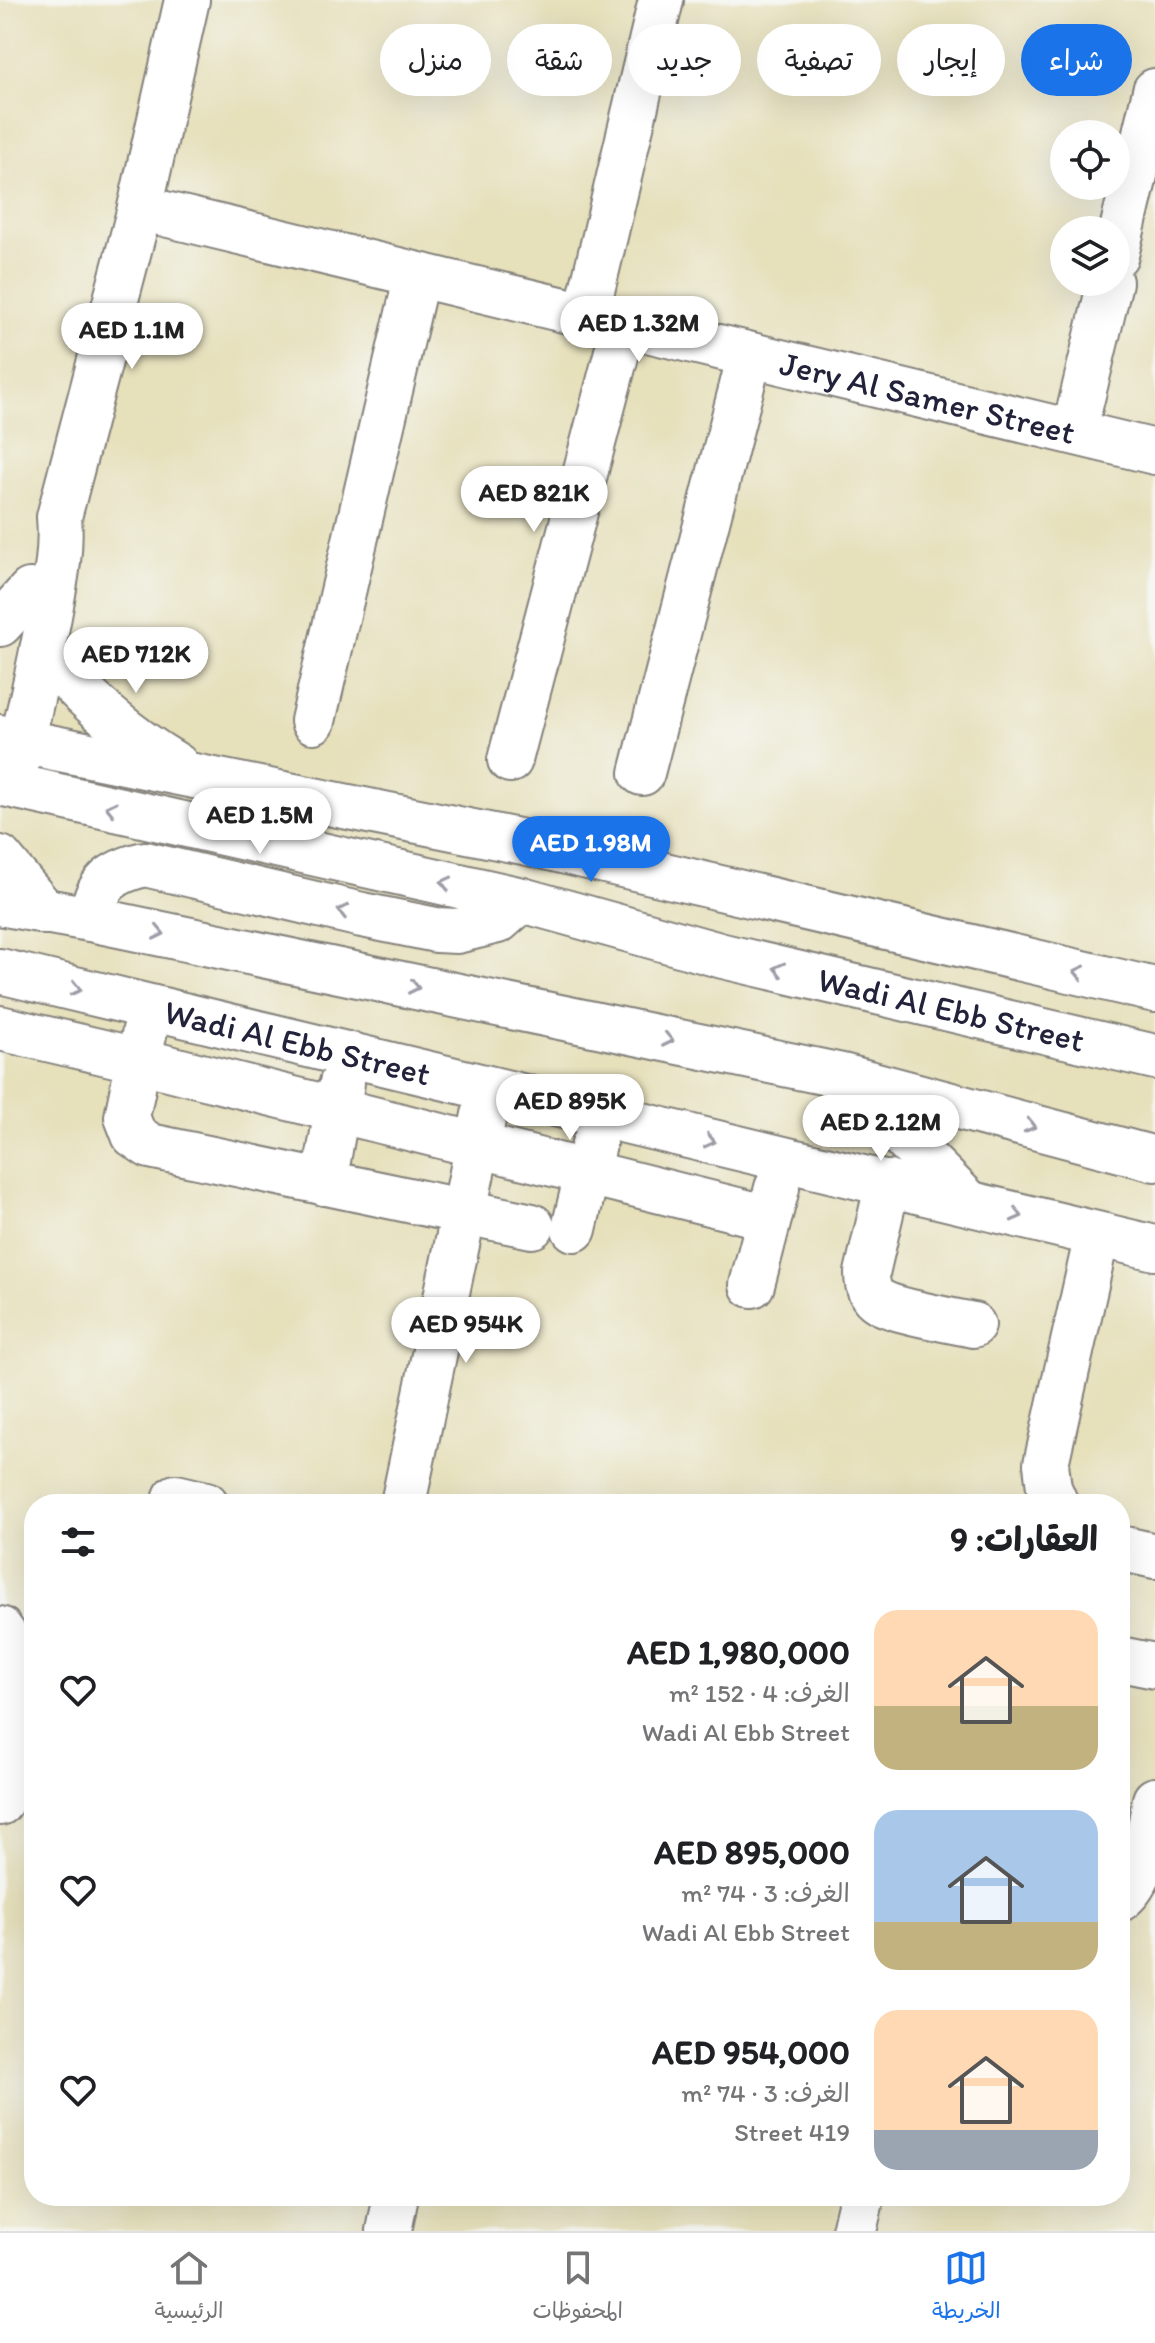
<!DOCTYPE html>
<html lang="ar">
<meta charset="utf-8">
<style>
:root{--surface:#fff;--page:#f2f2f2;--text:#202124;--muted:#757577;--line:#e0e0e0;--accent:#1a73e8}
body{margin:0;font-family:Itim,"Playpen Sans Arabic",sans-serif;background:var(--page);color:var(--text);direction:rtl;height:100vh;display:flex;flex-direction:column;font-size:30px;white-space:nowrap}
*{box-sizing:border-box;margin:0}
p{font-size:26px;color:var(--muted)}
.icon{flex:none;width:44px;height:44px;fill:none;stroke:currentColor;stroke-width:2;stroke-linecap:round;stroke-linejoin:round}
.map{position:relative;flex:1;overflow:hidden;direction:ltr}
.panel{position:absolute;left:24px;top:1494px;width:1106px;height:712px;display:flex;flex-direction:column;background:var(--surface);border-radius:32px;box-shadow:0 8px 32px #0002;direction:rtl}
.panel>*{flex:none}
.guide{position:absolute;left:24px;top:24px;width:1108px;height:72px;direction:rtl;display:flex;gap:16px}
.fabs{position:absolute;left:1050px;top:120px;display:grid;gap:16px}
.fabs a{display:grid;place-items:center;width:80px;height:80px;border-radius:50%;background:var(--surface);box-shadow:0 8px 32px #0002;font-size:40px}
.price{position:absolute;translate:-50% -68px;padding:0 18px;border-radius:28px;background:#fff;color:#222;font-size:26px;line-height:52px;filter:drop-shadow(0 2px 4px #0008)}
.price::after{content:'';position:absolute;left:50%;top:48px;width:24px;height:18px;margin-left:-12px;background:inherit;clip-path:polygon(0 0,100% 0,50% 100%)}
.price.current{background:var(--accent);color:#fff}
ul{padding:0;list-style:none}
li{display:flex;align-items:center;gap:24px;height:200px;padding:0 32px}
li span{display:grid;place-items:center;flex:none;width:224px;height:160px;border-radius:24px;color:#555}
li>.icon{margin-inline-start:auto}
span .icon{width:96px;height:96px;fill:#fffc;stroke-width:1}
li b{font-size:34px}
h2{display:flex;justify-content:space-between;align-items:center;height:96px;padding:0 32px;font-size:34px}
.pill{padding:0 28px;border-radius:36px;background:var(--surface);box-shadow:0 8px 32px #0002;font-size:28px;line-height:72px}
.pill.current{background:var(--accent);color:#fff}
.tabs{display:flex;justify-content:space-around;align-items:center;height:112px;border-top:2px solid var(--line);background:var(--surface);font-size:22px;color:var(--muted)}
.tabs a{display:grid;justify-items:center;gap:4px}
.tabs .current{color:var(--accent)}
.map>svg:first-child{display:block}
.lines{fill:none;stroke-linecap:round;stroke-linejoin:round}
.minor-casing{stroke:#84817b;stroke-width:48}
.minor{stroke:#fff;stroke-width:44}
.oneway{stroke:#9c9ca7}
.labels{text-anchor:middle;stroke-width:7;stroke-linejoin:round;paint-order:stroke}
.street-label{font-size:34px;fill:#22223b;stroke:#f6f6f2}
</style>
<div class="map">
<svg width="1155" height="2231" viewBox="0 0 1155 2231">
<rect width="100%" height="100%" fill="#f6f6f2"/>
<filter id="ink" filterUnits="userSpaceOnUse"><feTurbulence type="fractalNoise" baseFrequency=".0125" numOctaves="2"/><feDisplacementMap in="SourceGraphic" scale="16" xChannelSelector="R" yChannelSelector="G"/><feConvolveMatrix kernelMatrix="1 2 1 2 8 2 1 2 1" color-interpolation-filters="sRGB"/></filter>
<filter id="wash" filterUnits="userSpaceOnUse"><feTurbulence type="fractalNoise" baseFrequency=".006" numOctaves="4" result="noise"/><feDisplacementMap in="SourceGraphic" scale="32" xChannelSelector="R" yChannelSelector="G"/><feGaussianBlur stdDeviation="1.8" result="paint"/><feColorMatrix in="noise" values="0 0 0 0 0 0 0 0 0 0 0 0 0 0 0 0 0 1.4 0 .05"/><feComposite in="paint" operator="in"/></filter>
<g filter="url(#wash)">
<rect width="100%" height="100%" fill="#e6e0bb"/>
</g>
<g filter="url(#ink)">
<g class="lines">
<defs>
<g id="minor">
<path id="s1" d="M140,208L1155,452"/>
<path d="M1116,255L1155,91"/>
<path d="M586,316L661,0"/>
<path d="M1074,432L1110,282"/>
<path d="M0,624L30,591"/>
<path d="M42,650C81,695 124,735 176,765"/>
<path d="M313,721L417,275"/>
<path d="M0,737L528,843L1155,990"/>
<path d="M510,760L624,325"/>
<path d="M15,769C28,719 39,668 49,616C55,583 62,551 59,517L140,208L187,0"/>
<path d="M642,773L750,355"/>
<path id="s2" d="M0,783L522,900L723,956L1155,1057"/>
<path d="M0,858L45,912"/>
<path d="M0,903L90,919L842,1076L1155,1159"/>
<path d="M90,919C97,884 110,872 145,864L362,915L436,930L457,931L498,921L522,900"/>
<path id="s3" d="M0,971L1155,1248"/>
<path d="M0,1028L137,1060L769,1218"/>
<path d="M145,1030L127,1117L134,1135L150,1146L532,1226"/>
<path d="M844,1078L968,1202"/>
<path d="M324,1183L342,1083"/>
<path d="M888,1183L867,1273C867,1284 869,1295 879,1301C892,1310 954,1321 973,1325"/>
<path d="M574,1229L594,1144"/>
<path d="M752,1285L777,1188"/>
<path d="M176,1497L206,1504"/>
<path d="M403,1504L484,1115"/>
<path d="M1056,1504L1049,1488L1046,1464L1097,1235"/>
<path d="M1120,1548L1155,1556"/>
<path d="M0,1629C39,1679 11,1747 0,1803"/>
<path d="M1120,1659L1155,1666"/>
<path d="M1120,1899C1147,1879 1148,1832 1155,1800"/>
<path d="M389,2231L396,2196"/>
<path d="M854,2231L862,2196"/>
</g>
</defs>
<!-- minor casing -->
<use href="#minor" class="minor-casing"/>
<!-- minor -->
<use href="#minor" class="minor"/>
</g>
<!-- one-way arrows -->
<defs><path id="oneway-chevron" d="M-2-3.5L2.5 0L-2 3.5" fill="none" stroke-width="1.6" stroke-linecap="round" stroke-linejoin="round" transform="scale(2)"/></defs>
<g class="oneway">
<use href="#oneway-chevron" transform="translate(111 808) rotate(-167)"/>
<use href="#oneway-chevron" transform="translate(446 883) rotate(-167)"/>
<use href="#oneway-chevron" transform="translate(343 911) rotate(-166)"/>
<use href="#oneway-chevron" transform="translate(159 933) rotate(12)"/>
<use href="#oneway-chevron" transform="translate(779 969) rotate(-167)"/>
<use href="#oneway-chevron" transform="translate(1079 972) rotate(-167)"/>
<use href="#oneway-chevron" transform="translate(414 987) rotate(12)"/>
<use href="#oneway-chevron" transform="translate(76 989) rotate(13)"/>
<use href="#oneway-chevron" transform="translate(668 1040) rotate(12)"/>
<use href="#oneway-chevron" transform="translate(1030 1126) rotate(15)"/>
<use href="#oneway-chevron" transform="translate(710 1141) rotate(13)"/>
<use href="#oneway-chevron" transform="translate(1017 1215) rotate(14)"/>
</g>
</g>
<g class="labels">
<!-- street labels -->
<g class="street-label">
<text dy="12" stroke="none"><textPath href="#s1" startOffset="810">Jery Al Samer Street</textPath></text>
<text dy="12" stroke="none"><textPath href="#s2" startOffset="978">Wadi Al Ebb Street</textPath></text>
<text dy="12" stroke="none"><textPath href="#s3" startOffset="306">Wadi Al Ebb Street</textPath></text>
</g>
</g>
</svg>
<div class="fabs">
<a><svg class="icon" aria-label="locate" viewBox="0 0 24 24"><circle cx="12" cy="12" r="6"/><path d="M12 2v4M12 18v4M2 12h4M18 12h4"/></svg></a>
<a><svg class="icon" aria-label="layers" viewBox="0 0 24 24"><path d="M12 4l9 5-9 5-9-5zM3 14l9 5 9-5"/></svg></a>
</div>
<b class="price" style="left:639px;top:364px">AED 1.32M</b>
<b class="price" style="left:132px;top:371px">AED 1.1M</b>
<b class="price" style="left:534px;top:534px">AED 821K</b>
<b class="price" style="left:136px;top:695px">AED 712K</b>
<b class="price" style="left:260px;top:856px">AED 1.5M</b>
<b class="price current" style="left:591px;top:884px">AED 1.98M</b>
<b class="price" style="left:570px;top:1142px">AED 895K</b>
<b class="price" style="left:881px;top:1163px">AED 2.12M</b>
<b class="price" style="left:466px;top:1365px">AED 954K</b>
<div class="guide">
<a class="pill current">شراء</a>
<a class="pill">إيجار</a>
<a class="pill">تصفية</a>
<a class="pill">جديد</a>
<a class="pill">شقة</a>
<a class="pill">منزل</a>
</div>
<section class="panel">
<h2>العقارات: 9<svg class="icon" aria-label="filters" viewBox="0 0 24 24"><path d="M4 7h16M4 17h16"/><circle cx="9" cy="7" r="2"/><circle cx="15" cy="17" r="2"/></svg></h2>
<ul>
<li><span style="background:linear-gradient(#ffd9b3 60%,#c2b280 0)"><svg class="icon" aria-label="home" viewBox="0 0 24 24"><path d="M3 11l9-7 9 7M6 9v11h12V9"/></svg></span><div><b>AED 1,980,000</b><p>الغرف: 4 · 152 m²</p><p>Wadi Al Ebb Street</p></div><svg class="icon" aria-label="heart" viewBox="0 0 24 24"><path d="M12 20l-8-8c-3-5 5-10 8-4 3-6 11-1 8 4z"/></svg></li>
<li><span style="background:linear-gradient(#a9c7e8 70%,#c2b280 0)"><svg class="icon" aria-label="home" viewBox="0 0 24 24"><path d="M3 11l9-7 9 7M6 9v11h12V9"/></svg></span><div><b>AED 895,000</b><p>الغرف: 3 · 74 m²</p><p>Wadi Al Ebb Street</p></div><svg class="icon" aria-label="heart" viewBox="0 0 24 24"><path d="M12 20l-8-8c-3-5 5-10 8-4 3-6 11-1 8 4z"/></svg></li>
<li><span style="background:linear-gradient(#ffd9b3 75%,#9aa5b1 0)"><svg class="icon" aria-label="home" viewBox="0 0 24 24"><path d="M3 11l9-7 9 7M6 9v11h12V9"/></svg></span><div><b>AED 954,000</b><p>الغرف: 3 · 74 m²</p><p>Street 419</p></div><svg class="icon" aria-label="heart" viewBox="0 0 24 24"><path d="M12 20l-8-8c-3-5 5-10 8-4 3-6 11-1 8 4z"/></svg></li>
</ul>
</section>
</div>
<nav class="tabs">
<a class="current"><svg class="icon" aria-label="map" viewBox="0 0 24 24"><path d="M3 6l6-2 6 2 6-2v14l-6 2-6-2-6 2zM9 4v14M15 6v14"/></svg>الخريطة</a>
<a><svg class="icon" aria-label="saved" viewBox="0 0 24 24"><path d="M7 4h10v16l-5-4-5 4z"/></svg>المحفوظات</a>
<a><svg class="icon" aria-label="home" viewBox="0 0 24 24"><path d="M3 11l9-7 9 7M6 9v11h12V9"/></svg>الرئيسية</a>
</nav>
